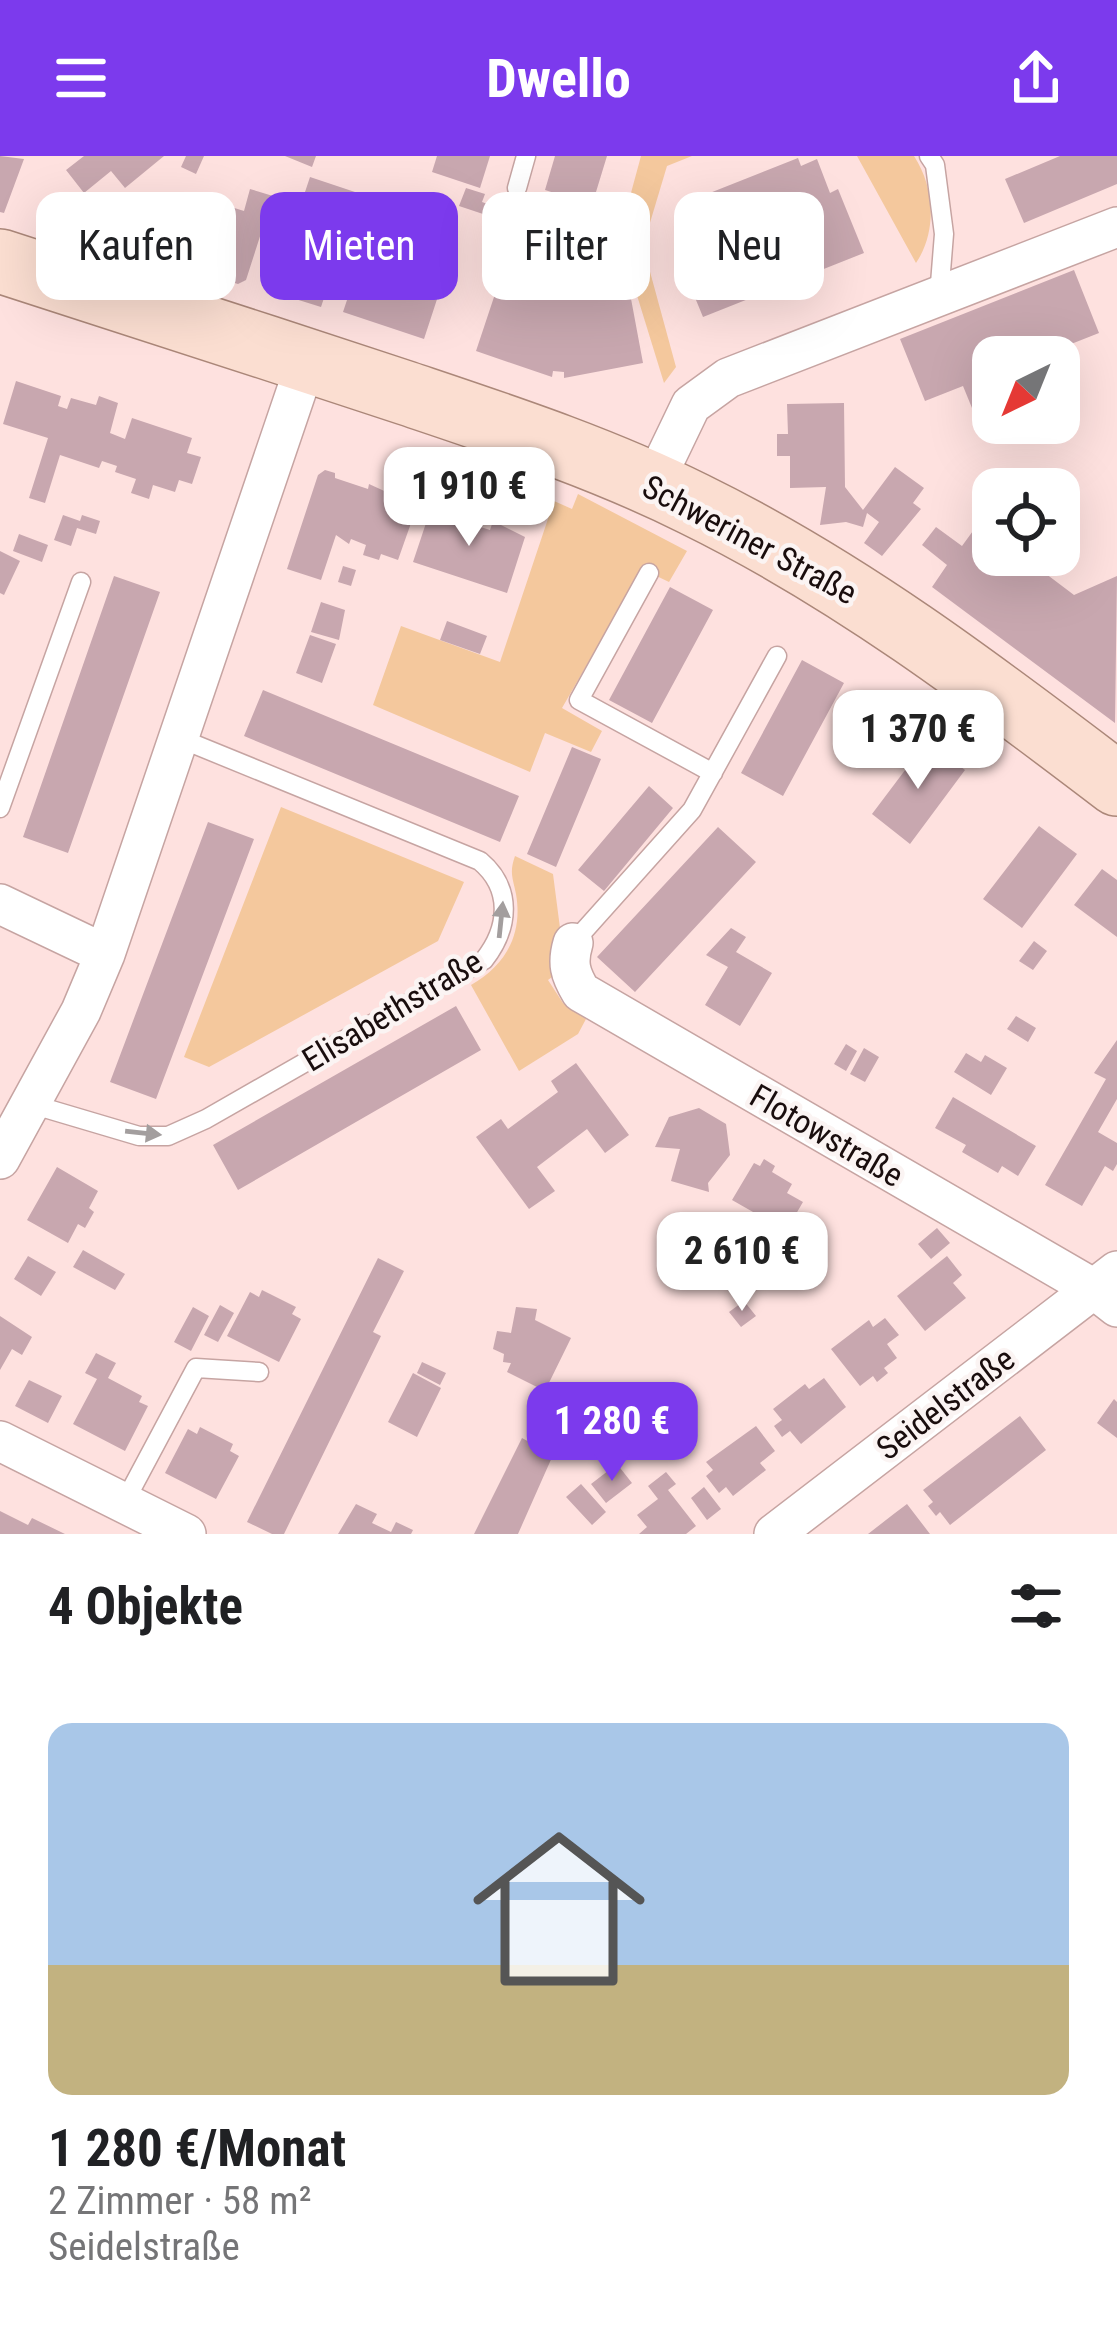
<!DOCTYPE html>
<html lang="de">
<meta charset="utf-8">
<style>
:root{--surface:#fff;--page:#f2f2f2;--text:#202124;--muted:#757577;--line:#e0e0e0;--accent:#7c3aed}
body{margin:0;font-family:"Roboto Condensed",sans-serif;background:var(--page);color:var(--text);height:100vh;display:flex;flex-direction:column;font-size:45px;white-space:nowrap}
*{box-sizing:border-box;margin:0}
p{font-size:39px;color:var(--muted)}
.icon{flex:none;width:66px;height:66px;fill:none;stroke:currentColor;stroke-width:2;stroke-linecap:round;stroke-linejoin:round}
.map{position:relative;height:1378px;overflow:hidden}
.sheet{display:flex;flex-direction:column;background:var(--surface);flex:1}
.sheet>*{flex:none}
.guide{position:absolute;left:36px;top:36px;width:1047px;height:108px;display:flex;gap:24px}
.needle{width:78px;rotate:223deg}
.buttons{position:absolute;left:972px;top:180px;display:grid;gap:24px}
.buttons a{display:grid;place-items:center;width:108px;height:108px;border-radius:24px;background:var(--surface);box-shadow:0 12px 48px #0002;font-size:60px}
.price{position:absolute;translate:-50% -102px;padding:0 27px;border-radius:24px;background:#fff;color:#222;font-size:39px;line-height:78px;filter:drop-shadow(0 3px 6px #0008)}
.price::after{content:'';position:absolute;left:50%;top:72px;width:36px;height:27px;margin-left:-18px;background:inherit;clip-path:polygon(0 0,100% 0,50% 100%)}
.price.on{background:var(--accent);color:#fff}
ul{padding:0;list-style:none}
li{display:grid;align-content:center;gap:24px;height:636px;padding:0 48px}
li+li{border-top:3px solid var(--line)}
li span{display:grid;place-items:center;height:372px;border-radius:24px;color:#555}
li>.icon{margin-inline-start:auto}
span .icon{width:216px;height:216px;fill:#fffc;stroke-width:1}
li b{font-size:51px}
h2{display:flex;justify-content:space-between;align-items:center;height:144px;padding:0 48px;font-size:51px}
.tag{padding:0 42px;border-radius:24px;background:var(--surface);box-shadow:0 12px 48px #0002;font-size:42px;line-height:108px}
.tag.on{background:var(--accent);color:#fff}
header{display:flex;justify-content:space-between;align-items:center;height:156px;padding:0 48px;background:var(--accent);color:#fff;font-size:54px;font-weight:700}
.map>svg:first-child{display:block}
.green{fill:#f4c89d}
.building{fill:#c8a7af}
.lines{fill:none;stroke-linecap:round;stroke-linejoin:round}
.lane-casing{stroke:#c6a4a2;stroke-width:21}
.street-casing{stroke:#c6a4a2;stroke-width:42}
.primary-casing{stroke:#ab8779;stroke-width:66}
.lane{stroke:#fff;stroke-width:18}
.street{stroke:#fff;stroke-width:39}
.primary{stroke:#fbded1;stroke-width:63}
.oneway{fill:#a39e9e}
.labels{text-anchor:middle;stroke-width:9;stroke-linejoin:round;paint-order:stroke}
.street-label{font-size:33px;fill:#190d0d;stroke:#fbf4f3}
</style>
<header><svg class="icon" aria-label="menu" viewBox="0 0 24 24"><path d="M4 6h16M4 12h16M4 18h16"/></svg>Dwello<svg class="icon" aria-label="share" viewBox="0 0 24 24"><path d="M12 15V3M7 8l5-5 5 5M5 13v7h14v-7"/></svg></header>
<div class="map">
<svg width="1117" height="1378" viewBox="0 0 1117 1378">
<rect width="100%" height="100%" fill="#fee1df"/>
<!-- green -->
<path class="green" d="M641,0H692L667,10L643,90L676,211L664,227L619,81Z
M857,0H914C935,32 937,76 916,107Z
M578,338L687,395L669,426L642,413L562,552L602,575L591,596L545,577L530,616L373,549L401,470L500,506L554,345L572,353Z
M281,651L464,726L438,785L209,911L184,901Z
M515,700L553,718L560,772L556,818L548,824L563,847L586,863L578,878L519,915L471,829C506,809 523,778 516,738C513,722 509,717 515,700Z"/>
<!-- building -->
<path class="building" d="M0,0L24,3L4,57L0,56Z
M84,0H164L125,32L111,15L84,37L66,14Z
M186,0H204L196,18L181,11Z
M285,0H316L312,11Z
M437,0H490L480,32L432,16Z
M555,0H607L592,49L545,34Z
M1060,0H1117V28L1024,67L1005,23Z
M798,2L801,10L817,3L830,37L838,33L864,97L703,161L675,93L701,82L687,46Z
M310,21L355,36L320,133L326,136L321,151L273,136L278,119L286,122L307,60L298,57Z
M466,32L485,38L482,46L496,51L492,61L459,50Z
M250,33L273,40L246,124L238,128L84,81L92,57L116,37L210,65L206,77L219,81L228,50L244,55Z
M519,47L548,57L540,80L500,66L505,53L515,57Z
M437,56L455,61L448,85L430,80Z
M384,114L399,119L400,114L442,128L424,183L343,156L353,126L378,135Z
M1074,114L1099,177L1061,192L1070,213L1059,218V201H1051L1049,196L1038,201H993V219L975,226L984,247L972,252L963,230L925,245L900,183Z
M500,123L563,144L596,138L595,134L629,132L643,207L564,222V216L553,215L552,221L476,195Z
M16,225L61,240L58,250L67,253L71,242L96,249L99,240L118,247L110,277L125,283L132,262L192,282L187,297L201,301L192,328L179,324L175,336L153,329L149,343L131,337L136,323L115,316L117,310L102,305L99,312L60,299L45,347L29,342L48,282L3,268Z
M844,247L845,331L863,354L895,311L924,332L913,347L921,353L882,400L864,387L879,366L867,357L863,371L846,366L820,369L826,331L790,332V300H777V278H788L787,248Z
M325,314L335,317V322L368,333L369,328L417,350L398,404L381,398L379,404L363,399L366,389L351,383L349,388L336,379L321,424L287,413L318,319Z
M432,349L468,357L465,366L490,374L493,365L525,381L507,437L413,406Z
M63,359L80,365L82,359L100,365L96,378L77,372L71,390L54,384Z
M978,368L993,379V399H1027L1025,402L1074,439L1117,420L1115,567L932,431L947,409L922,389L936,371L962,390Z
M19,378L48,389L42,406L13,395Z
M0,395L20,405L4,439L0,437Z
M343,410L356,414L351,430L338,426Z
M114,420L160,436L68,697L23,681Z
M670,431L713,454L652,567L609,544Z
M321,446L345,454L339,484L311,476Z
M447,465L487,480L480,498L440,484Z
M310,479L336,488L322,527L296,517Z
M802,504L844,527L783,640L741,617Z
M263,534L519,640L500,686L244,580Z
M927,585L965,614L910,688L872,658Z
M572,591L601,603L556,711L527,698Z
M649,630L673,652L604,735L578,714Z
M208,666L254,683L156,943L110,926Z
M1039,670L1077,698L1022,772L983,743Z
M718,671L756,706L635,836L597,801Z
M1102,713L1117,724V781L1074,749Z
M731,772L746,781L736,796L772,817L740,870L705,849L728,811L706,799Z
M1034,785L1047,795L1033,814L1019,805Z
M456,850L481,894L238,1034L213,989Z
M1016,860L1036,872L1028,886L1007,873Z
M1117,884V943L1098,976L1117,987V1008L1113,1015L1105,1010L1082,1050L1045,1029L1106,923L1094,917Z
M846,888L857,895L846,915L834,908Z
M864,892L879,901L865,926L850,918Z
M966,897L981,906L985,899L1007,912L991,939L954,916Z
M576,907L629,979L605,997L587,973L537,1011L555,1035L529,1053L476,981L501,963L508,973L558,936L551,925Z
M953,941L1036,990L1018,1020L1002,1010L998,1017L962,996L966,989L935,972Z
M699,952L726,968L730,999L708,1027L709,1036L671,1025L680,993L655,991L669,961Z
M764,1003L775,1010L772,1016L792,1028L787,1037L803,1046L786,1075L732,1044L754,1007L760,1010Z
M57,1011L98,1035L89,1052L94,1056L85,1072L78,1068L68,1087L27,1064Z
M937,1072L950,1087L931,1103L918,1088Z
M699,1080L713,1088L705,1101L691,1094Z
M83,1094L125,1118L115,1134L73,1111Z
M28,1100L56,1116L41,1140L14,1123Z
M947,1100L962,1119L953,1127L966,1142L925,1175L897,1140Z
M378,1102L404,1115L373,1176L381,1180L284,1378H272L247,1366Z
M262,1134L296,1151L292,1158L301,1163L279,1206L227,1180L250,1136L259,1141Z
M744,1145L756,1160L741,1171L729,1156Z
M220,1149L234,1157L218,1186L204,1179Z
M193,1151L209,1160L191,1195L174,1186Z
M516,1151L537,1153L535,1164L571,1182L545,1235L507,1216L511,1207L503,1206L504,1198L493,1193L497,1175L511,1177Z
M0,1160L32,1181L22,1199L12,1193L0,1214Z
M885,1162L899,1179L887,1188L897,1202L884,1212L888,1217L877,1226L873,1220L860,1230L831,1193L869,1164L873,1171Z
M96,1197L116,1207L108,1222L142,1240L139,1246L148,1250L125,1295L73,1268L97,1223L85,1217Z
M422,1206L446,1217L440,1229L417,1217Z
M413,1217L441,1232L417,1281L388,1266Z
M824,1222L846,1251L801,1288L790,1275L782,1281L774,1270L782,1264L773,1253L805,1228L809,1233Z
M29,1224L62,1240L48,1267L15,1250Z
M624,1241L626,1250L608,1253L607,1243Z
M1114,1243L1117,1246V1282L1097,1267Z
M1020,1260L1046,1294L950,1369L940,1356L936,1360L928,1350L933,1346L923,1334Z
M756,1270L775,1295L760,1307L766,1314L733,1340L726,1331L719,1337L706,1320L713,1314L706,1306Z
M200,1271L233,1288L230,1295L239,1300L216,1343L165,1317L188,1273L197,1278Z
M522,1282L553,1299L518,1378H474Z
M617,1308L632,1327L606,1347L591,1328Z
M666,1316L676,1328L668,1334L696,1370L686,1378H639L647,1371L637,1359L658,1343L648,1330Z
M581,1328L606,1356L592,1369L566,1341Z
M704,1331L721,1353L707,1364L691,1342Z
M356,1348L377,1358L372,1367L391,1376L396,1366L413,1374L411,1378H338Z
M907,1348L930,1378H868L895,1357Z
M0,1355L28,1369L32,1362L65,1378H0Z"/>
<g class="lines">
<defs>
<path id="lane" d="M929,0L935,9L944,78L939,140
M517,32L526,0
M649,417L579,544L713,617
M0,652L81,426
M573,787L692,654L777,500
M31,948L139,980H168L206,963L484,804C510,771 512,732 480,705L179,582
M124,1347L196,1212L259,1216"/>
<path id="street" d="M653,328L691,249L728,222L1117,71
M0,748L105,798
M573,787C567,807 570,818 581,836L1094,1133L1117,1151
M0,1003L81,855L105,798L307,204
M0,1285L186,1378
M774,1378L1117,1115"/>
<path id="primary" d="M0,105C135,149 271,192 406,237C504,270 602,302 694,348C847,423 982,525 1117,628"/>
</defs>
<!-- lane casing -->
<use href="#lane" class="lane-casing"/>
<!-- street casing -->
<use href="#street" class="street-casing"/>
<!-- primary casing -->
<use href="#primary" class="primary-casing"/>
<!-- lane -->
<use href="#lane" class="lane"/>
<!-- street -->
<use href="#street" class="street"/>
<!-- primary -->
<use href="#primary" class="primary"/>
</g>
<!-- one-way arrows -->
<defs><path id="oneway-solid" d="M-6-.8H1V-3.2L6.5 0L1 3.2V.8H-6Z" transform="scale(3)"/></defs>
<g class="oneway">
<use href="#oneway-solid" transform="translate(501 764) rotate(-84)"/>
<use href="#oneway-solid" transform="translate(143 977) rotate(6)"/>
</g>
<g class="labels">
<!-- street labels -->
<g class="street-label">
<text transform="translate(750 383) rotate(28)" y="12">Schweriner Straße</text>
<text transform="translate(392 854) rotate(-31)" y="12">Elisabethstraße</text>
<text transform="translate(827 979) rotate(30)" y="12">Flotowstraße</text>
<text transform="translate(945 1247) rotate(-37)" y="12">Seidelstraße</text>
</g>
</g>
</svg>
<div class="buttons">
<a><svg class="needle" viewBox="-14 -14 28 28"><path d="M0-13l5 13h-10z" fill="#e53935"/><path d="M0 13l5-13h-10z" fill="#757577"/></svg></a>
<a><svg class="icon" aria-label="locate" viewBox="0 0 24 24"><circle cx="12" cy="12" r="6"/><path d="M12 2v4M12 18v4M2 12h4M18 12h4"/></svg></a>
</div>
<b class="price" style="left:469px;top:393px">1 910 €</b>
<b class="price" style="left:918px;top:636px">1 370 €</b>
<b class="price" style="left:742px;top:1158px">2 610 €</b>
<b class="price on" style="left:612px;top:1328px">1 280 €</b>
<div class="guide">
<a class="tag">Kaufen</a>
<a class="tag on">Mieten</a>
<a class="tag">Filter</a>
<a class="tag">Neu</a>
</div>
</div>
<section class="sheet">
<h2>4 Objekte<svg class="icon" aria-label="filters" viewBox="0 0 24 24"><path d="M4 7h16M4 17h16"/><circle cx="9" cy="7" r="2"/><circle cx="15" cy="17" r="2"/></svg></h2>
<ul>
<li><span style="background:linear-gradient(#a9c7e8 65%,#c2b280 0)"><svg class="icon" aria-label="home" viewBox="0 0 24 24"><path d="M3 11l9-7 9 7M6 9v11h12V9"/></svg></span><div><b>1 280 €/Monat</b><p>2 Zimmer · 58 m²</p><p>Seidelstraße</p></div></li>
</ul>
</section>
